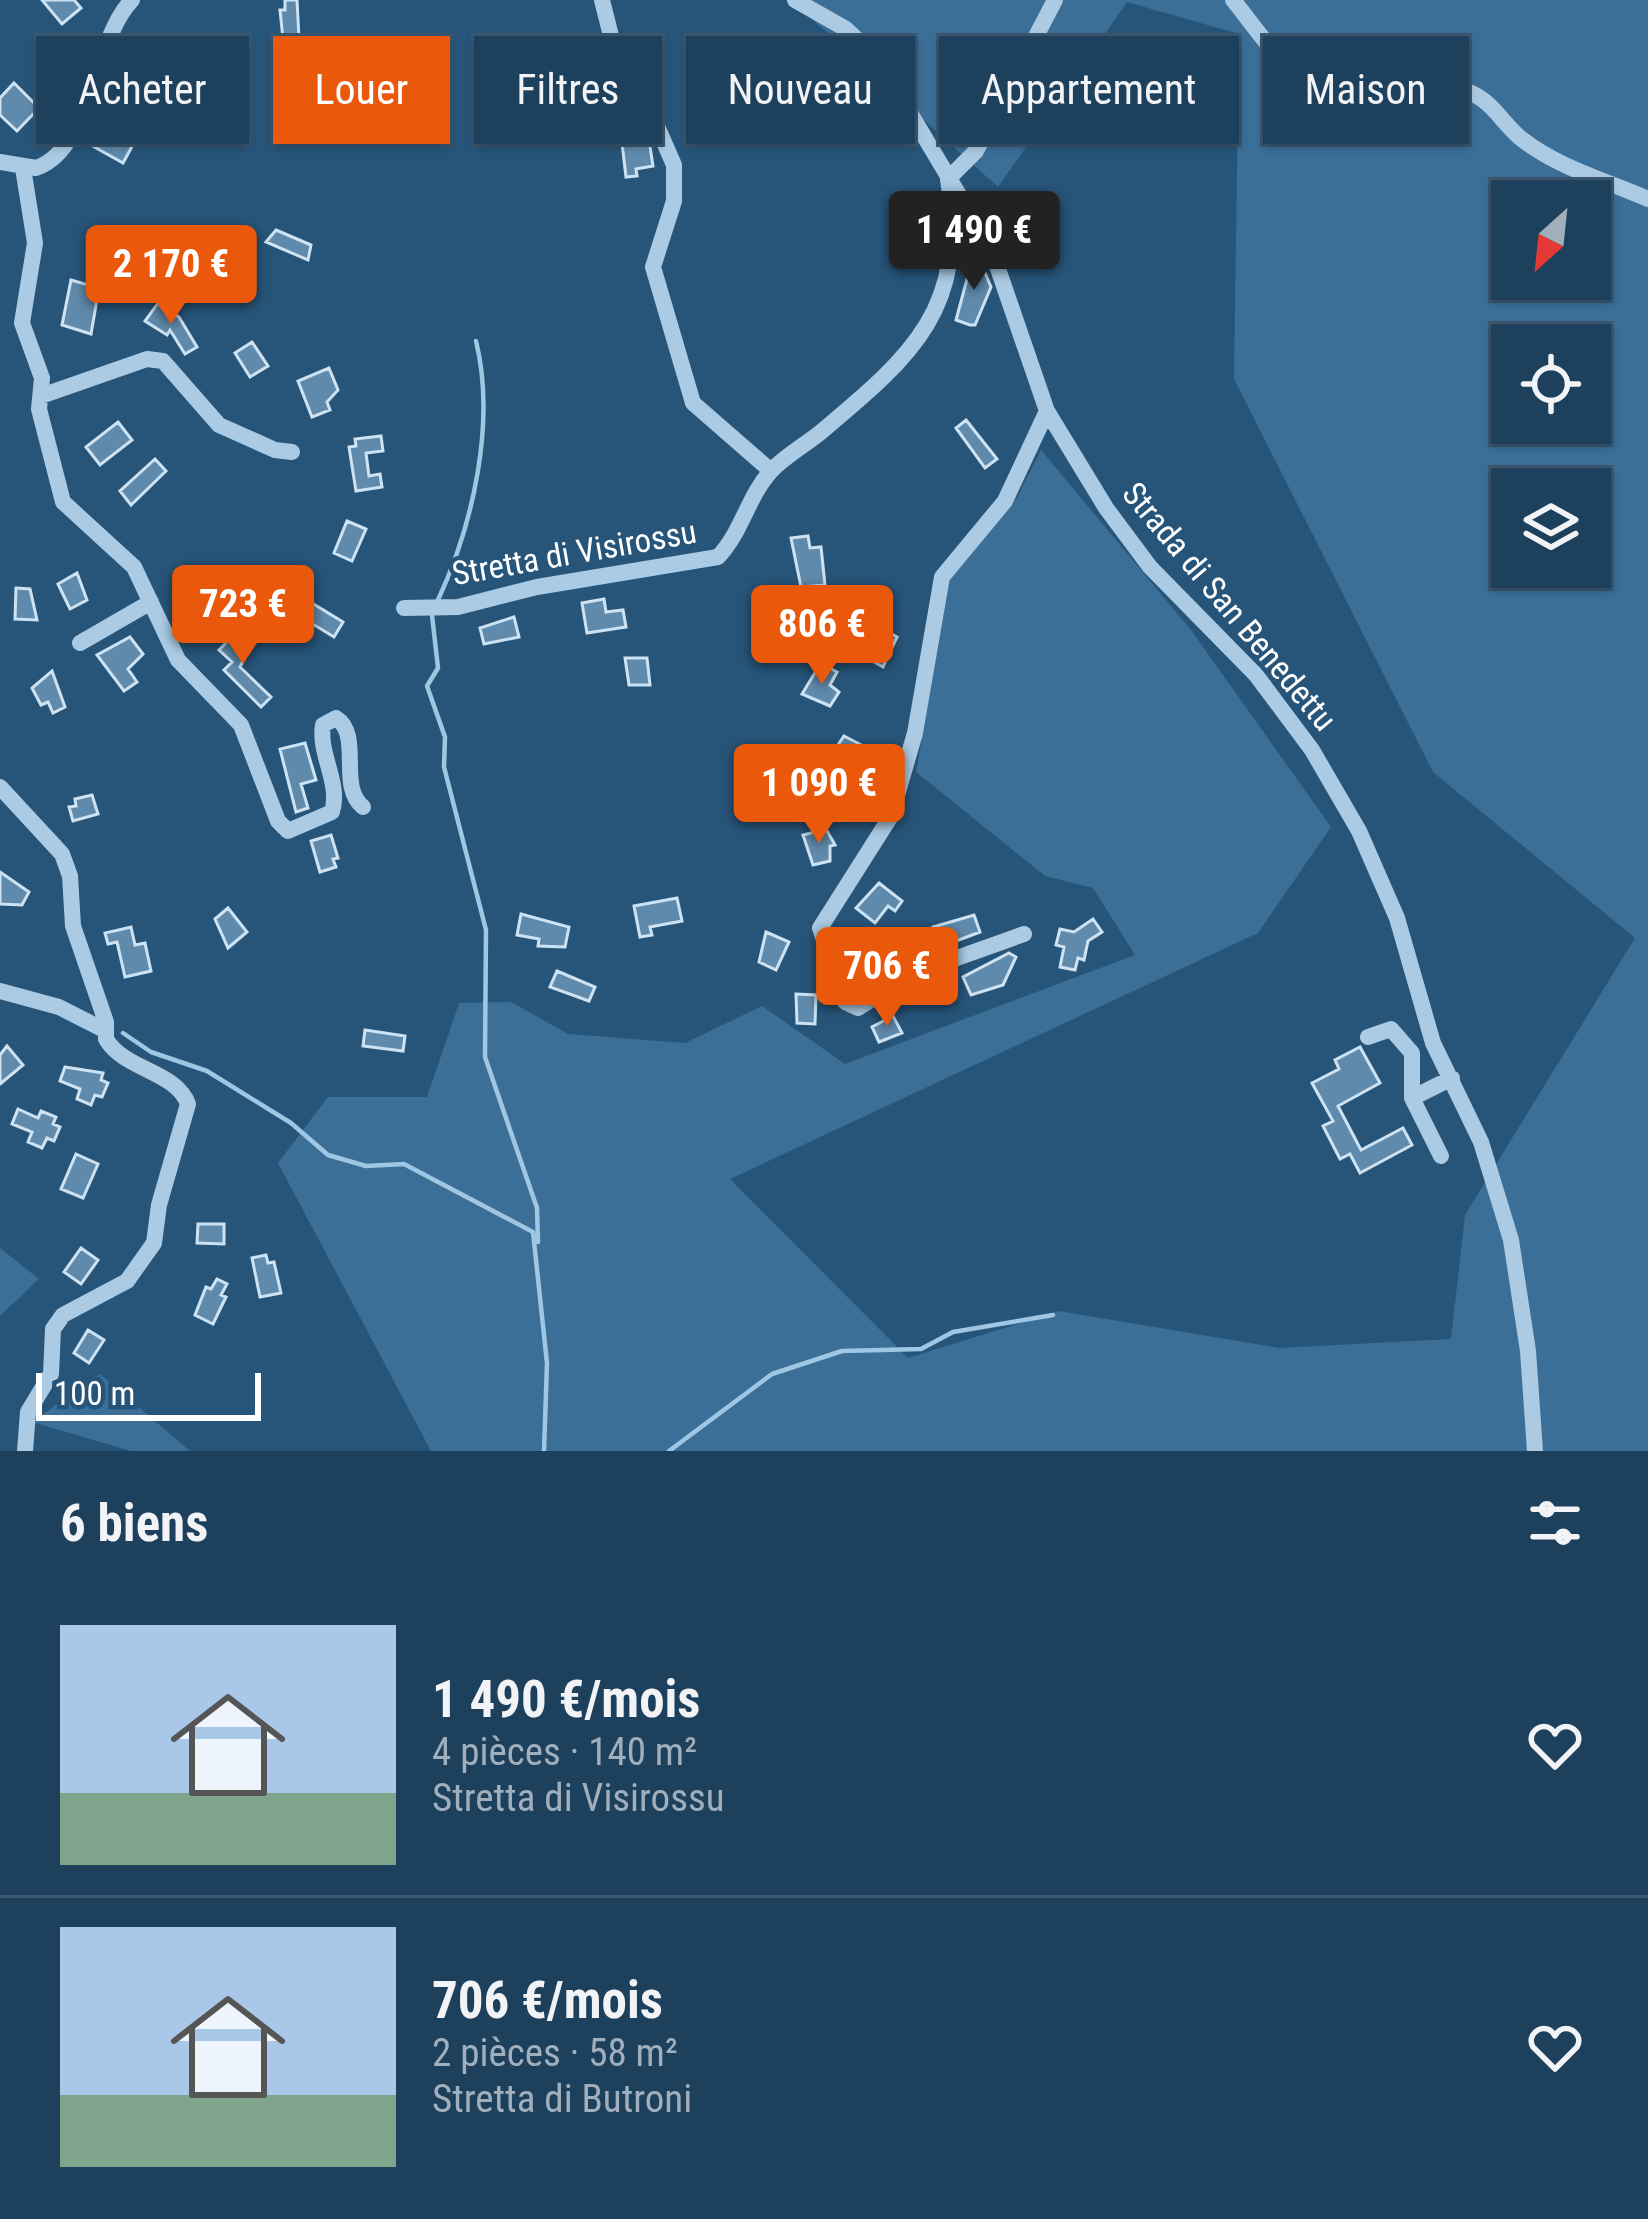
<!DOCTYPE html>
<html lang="fr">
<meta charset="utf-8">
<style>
:root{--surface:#1d405c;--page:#2a4b65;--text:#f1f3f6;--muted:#a0afbb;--line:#3b5972;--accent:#ea580c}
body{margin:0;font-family:"Roboto Condensed",sans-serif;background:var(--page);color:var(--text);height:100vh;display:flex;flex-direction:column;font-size:45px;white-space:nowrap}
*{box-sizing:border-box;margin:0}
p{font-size:39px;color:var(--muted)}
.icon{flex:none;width:66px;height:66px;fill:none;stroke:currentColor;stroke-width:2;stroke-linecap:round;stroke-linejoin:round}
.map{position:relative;height:1451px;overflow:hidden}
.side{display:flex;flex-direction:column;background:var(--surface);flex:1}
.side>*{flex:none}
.banner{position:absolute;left:36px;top:36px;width:1578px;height:108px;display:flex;gap:24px}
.needle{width:78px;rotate:207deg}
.buttons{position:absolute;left:1491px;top:180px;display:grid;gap:24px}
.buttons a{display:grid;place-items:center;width:120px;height:120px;border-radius:0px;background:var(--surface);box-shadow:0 3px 9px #0004,0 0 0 3px var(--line);font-size:60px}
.scale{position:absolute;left:36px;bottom:30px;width:225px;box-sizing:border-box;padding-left:12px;border:6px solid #fff;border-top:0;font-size:33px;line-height:42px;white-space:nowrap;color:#fff;-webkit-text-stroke:9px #27557a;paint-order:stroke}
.price{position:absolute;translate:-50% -102px;padding:0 27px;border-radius:12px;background:var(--accent);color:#fff;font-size:39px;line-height:78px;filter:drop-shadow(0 3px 6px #0008)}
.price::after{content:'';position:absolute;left:50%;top:72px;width:36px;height:27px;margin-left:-18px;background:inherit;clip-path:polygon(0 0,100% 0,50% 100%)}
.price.on{background:#222;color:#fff}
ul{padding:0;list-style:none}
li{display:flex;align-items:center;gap:36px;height:300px;padding:0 60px}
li+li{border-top:3px solid var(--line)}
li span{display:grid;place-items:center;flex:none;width:336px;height:240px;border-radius:0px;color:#555}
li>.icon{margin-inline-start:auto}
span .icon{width:144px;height:144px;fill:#fffc;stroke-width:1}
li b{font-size:51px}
h2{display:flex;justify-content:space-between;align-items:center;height:144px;padding:0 60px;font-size:51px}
.pill{padding:0 42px;border-radius:0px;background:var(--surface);box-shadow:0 3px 9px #0004,0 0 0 3px var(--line);font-size:42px;line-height:108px}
.pill.on{background:var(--accent);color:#fff}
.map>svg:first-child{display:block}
.green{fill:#3b6f98;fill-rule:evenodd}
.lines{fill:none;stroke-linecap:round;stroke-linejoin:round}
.stream{stroke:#9fc7e4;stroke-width:4.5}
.building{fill:#608aac;stroke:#cde3f3;stroke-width:3}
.minor{stroke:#abcbe4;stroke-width:16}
.labels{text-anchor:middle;stroke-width:9;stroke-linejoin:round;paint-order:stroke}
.street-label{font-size:33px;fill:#fff;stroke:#27557a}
</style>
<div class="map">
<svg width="1648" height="1451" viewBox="0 0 1648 1451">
<rect width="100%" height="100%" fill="#27557a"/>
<!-- green -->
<path class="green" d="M791,0H1648V1451H431L278,1163L328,1097H427L459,1003L511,1002L568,1034L685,1043L762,1006L845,1064L1135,955L1093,888L1045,876L916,772L950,577L1016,499L1041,450L1191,630L1331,827L1258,933L730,1179L908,1358L1059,1311L1279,1348L1451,1339L1465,1215L1635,938L1433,772L1234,379L1239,34L1127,2L998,187ZM1512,201H1590V279H1512ZM1512,345H1590V423H1512ZM1512,489H1590V567H1512Z
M0,1248L39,1279L0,1316Z
M100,1374L190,1451H131L32,1422Z"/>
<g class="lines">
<!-- stream -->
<path class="stream" d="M438,600C473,525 496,422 476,341
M432,615L438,668L427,686L445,737L444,767L486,930L485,1057L537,1208L538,1242
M123,1033L151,1052L207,1071L291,1123L328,1155L366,1166L404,1164L533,1232L547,1363L544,1451
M669,1451L772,1374L842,1351L921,1349L953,1332L1053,1315"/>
</g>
<!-- building -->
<path class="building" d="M42,0H74L81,8L62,24Z
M285,0H297L299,38L283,39L280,10H285Z
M627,37L652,40L648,69L632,66Z
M143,57L159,60V88L140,84Z
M14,83L39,108L17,131L0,115V98Z
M311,93L316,107L309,110L306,126L293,131L283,104Z
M634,116L649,140L653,166L636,169L637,176L626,177L619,118Z
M102,122L135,141L123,163L89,144Z
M276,230L311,245L308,260L266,242Z
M977,254L991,287L975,325H970L956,320L967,279L973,278L968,256Z
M71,280L99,288L91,334L62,325Z
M158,303L179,317L197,347L185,354L170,330L167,335L145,321Z
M252,342L268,366L250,377L235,353Z
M329,368L338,390L327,402L330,410L312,417L298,381Z
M966,420L997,459L985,468L956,428Z
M118,422L132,440L100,465L86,447Z
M381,436L383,451L366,453L369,476L380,474L382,487L356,491L349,447L356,446L355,439Z
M155,459L166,471L131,505L120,491Z
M347,521L366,529L352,561L334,553Z
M808,536L810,548L821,547L825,585L801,587L791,538Z
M185,570L212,583L205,609L174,594Z
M77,573L87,600L70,609L58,584Z
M16,588L30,589L37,620L15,619Z
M604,599L606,612L623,610L626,627L587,633L582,603Z
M307,600L343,622L334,637L298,615Z
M514,617L519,637L484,644L480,628Z
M877,625L897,637L883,667L865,657Z
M238,631L254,639L240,667L271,697L261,707L224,670L232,662L219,650Z
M130,637L143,654L128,669L137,682L124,691L97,655Z
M625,658H647L650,685H629Z
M828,667L837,672L830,685L839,692L830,706L802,694L816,671L822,675Z
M52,671L65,707L53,713L48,702L41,705L32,688Z
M844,736L871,750L852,779L831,765L837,758L832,754Z
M305,743L316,780L301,784L308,808L296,812L280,749Z
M92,795L98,814L73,821L69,807L76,806L75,799Z
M826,829L835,845L830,846V861L813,865L803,835Z
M331,835L338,858L333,859L336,867L320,872L311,841Z
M0,872L29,892L22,905L0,904Z
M879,883L902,901L895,911L888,906L875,923L856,908Z
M677,898L682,921L650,927L652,935L640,937L634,906Z
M228,908L247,932L228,948L215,919Z
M521,914L569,927L565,947L538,946L539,939L517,935Z
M974,915L980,932L940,947L933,927Z
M1093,919L1102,932L1088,941L1084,960L1078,958L1075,970L1060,967L1064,947L1056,945L1060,929L1074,932Z
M131,927L135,945L145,943L151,971L125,977L117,942L108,944L105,933Z
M766,932L789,942L776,970L759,962Z
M1009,953L1016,957L1003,985L971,995L963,977Z
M557,971L595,987L589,1001L550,987Z
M796,994L816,995L815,1024L797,1023Z
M893,1016L902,1033L879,1042L872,1027Z
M365,1030L405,1036L403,1051L363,1046Z
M7,1046L23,1065L0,1084V1055Z
M1360,1047L1380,1083L1338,1106L1361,1150L1403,1128L1412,1145L1360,1173L1350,1154L1340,1159L1323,1126L1333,1121L1312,1083L1339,1069L1335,1060Z
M65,1067L103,1073L101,1080L108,1083L102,1097L95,1095L91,1105L77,1099L80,1089L60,1081Z
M18,1109L38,1118L41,1111L56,1117L53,1124L60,1127L54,1141L47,1138L42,1148L28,1142L32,1132L12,1124Z
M76,1154L98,1164L83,1198L61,1189Z
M198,1224H224V1244L197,1243Z
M81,1248L98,1260L81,1284L64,1272Z
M266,1255L268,1263L274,1262L281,1293L260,1297L252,1258Z
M217,1279L227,1284L221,1295L226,1297L213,1324L195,1315L206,1287L211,1289Z
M88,1330L104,1340L89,1363L74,1353Z"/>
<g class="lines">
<!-- minor -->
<path class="minor" d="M602,0L620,72L653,117L674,165V201L653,267L693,403L771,471
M795,0L846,29L878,59L974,220L996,263L1047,411L1106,508L1150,567L1256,675L1312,750L1359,831L1397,918L1433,1043L1481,1142L1511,1240L1528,1351L1535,1451
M1233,0C1265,39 1313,117 1374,108C1416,102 1420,73 1469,92C1494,102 1503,125 1523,140C1559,168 1607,181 1648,199
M0,162L36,168C91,150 93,40 132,0
M23,168L35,243L22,323L42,378L39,409L63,502L134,567L178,660L241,725L278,821L288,831L332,812C341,783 318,754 323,725L336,718C363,735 337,786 363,807
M41,396L147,359L163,361L219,425L275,450L292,452
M404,608L458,607L537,587L718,557C742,532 748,496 771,471C785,456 805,445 821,432C914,354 967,309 948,179L976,151L1055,0
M80,643L151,602
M0,787L62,854L70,876L73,926L106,1022V1039C124,1070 176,1071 188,1104L159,1205L154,1243L127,1281L63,1315L53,1329L51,1374L28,1412L25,1451
M1024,934L912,974L858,1008L845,1002L820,928L891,816L915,733L942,577L1005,501L1047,411
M0,991L59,1007L106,1031
M1368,1037L1391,1029L1412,1053V1098L1441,1156
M1412,1098L1452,1078"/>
</g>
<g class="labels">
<!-- street labels -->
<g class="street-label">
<text transform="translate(574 552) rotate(-10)" y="12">Stretta di Visirossu</text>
<text transform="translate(1230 606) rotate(50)" y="12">Strada di San Benedettu</text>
</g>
</g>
</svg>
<div class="buttons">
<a><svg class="needle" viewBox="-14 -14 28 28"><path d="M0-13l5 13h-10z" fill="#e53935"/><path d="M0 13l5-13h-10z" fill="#a0afbb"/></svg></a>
<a><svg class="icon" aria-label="locate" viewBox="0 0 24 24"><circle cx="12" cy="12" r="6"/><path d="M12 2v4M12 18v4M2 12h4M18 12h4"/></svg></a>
<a><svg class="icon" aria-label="layers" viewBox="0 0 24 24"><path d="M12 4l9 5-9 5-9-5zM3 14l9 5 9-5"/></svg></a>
</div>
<div class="scale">100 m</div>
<b class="price on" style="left:974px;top:293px">1 490 €</b>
<b class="price" style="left:171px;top:327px">2 170 €</b>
<b class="price" style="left:243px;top:667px">723 €</b>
<b class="price" style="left:822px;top:687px">806 €</b>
<b class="price" style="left:819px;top:846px">1 090 €</b>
<b class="price" style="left:887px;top:1029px">706 €</b>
<div class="banner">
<a class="pill">Acheter</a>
<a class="pill on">Louer</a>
<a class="pill">Filtres</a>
<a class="pill">Nouveau</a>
<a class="pill">Appartement</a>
<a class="pill">Maison</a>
</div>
</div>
<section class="side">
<h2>6 biens<svg class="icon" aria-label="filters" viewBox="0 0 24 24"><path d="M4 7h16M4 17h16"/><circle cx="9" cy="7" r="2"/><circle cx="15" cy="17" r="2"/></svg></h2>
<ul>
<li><span style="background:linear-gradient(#a9c7e8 70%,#7fa58c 0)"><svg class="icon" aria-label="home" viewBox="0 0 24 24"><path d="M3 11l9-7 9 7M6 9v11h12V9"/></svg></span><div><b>1 490 €/mois</b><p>4 pièces · 140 m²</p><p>Stretta di Visirossu</p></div><svg class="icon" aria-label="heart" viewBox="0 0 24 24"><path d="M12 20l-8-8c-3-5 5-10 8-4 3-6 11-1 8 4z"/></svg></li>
<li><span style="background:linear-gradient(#a9c7e8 70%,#7fa58c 0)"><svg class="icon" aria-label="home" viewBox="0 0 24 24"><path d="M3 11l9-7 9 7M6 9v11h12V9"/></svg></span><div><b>706 €/mois</b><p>2 pièces · 58 m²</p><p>Stretta di Butroni</p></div><svg class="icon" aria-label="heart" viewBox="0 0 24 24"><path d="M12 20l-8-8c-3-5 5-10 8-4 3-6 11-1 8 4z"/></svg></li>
</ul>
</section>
